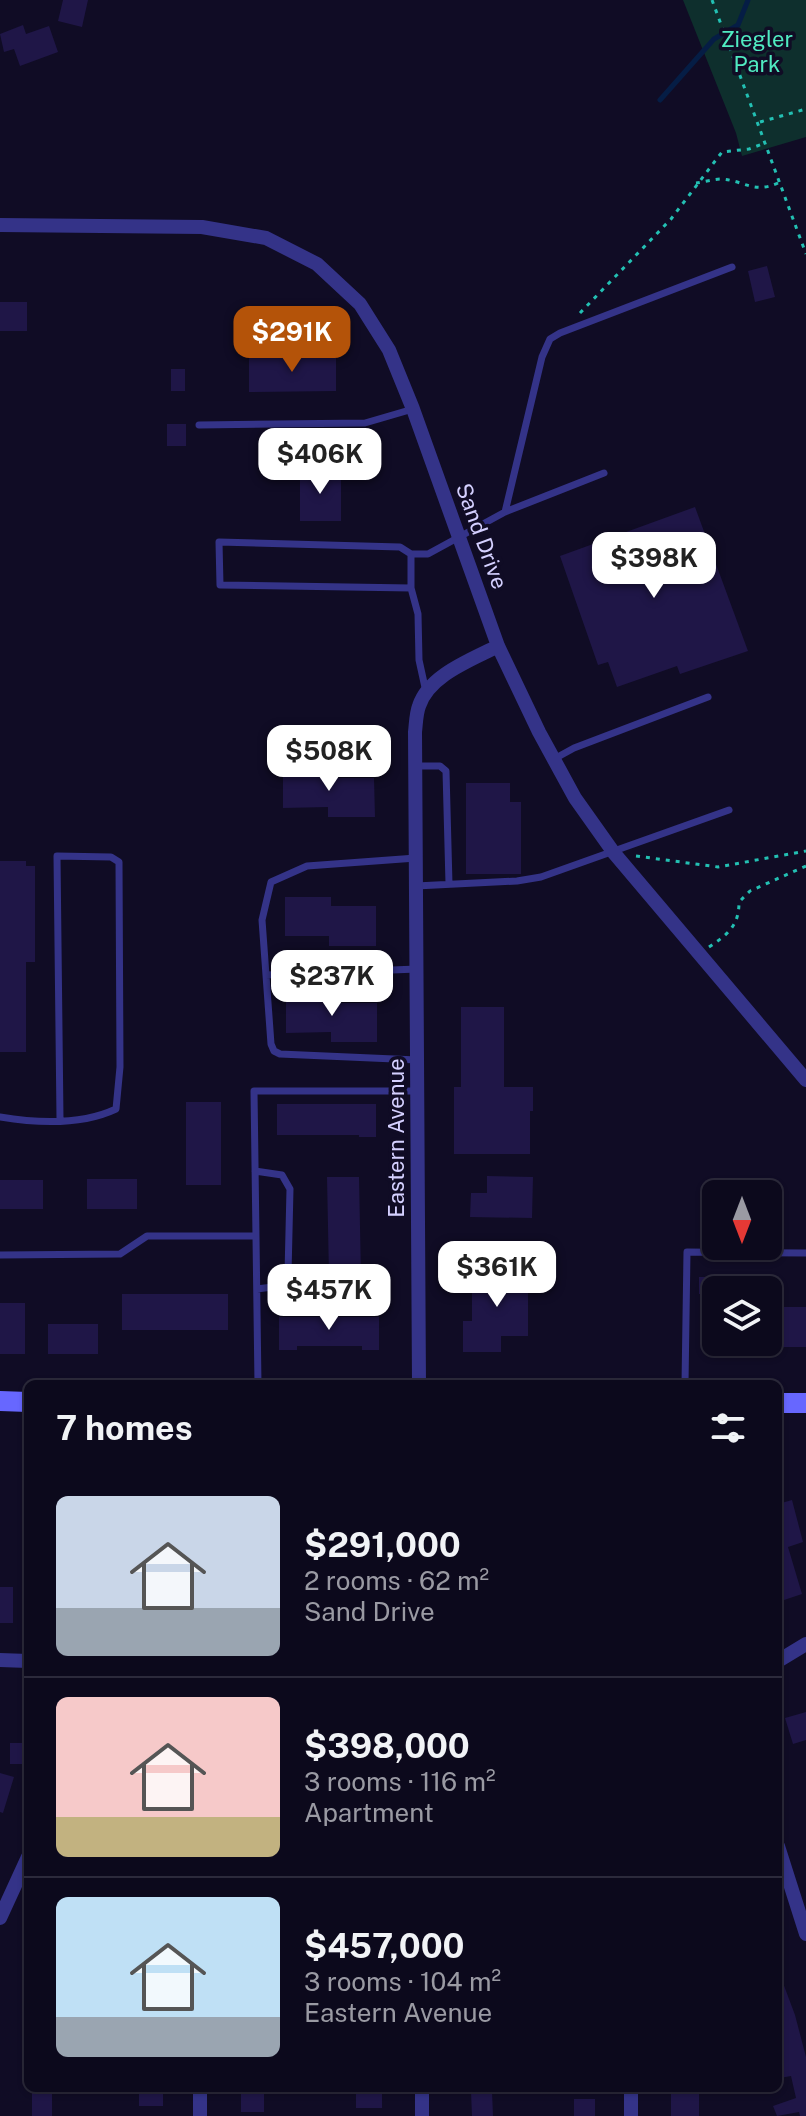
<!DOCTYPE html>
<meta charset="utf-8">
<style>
:root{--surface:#0c091c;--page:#151225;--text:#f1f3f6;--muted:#9a9aa3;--line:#2c2a3b;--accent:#b45309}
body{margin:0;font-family:"Public Sans",sans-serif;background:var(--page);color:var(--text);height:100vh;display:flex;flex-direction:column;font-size:30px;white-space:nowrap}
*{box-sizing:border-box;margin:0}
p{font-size:26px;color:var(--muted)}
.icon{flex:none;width:44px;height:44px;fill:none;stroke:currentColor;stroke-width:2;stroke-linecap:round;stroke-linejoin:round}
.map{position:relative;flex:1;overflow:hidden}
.sheet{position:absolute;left:24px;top:1380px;width:758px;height:712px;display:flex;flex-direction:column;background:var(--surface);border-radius:12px;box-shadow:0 2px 6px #0004,0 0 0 2px var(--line)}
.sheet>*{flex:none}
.needle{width:52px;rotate:180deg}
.buttons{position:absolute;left:702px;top:1180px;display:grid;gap:16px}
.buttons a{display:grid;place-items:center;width:80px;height:80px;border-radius:12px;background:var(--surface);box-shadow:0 2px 6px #0004,0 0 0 2px var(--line);font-size:40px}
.price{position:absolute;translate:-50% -68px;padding:0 18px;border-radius:16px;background:#fff;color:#222;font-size:26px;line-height:52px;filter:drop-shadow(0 2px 4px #0008)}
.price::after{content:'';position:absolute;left:50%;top:48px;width:24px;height:18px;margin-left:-12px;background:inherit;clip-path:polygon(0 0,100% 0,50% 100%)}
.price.on{background:var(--accent);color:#fff}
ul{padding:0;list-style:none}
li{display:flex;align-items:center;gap:24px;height:200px;padding:0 32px}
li+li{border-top:2px solid var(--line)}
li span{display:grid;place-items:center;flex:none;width:224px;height:160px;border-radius:12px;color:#555}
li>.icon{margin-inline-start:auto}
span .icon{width:96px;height:96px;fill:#fffc;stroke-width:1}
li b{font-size:34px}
h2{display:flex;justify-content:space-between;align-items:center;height:96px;padding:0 32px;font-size:34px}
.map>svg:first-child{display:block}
.green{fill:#0e2f2d}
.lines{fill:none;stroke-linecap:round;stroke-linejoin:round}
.stream{stroke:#051d45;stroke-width:5}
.building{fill:#1f1647}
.path{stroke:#23c0b3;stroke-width:3;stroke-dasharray:4 6;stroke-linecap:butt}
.lane{stroke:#343388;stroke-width:7}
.street{stroke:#343388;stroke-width:14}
.secondary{stroke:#6767ff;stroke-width:20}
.labels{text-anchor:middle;stroke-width:7;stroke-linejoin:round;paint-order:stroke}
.park-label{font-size:22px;fill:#50eac1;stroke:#100c25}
.street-label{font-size:22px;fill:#d4d0ff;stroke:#100c25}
</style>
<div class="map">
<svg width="806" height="2116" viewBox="0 0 806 2116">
<rect width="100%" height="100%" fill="#100c25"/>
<!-- green -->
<path class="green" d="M683,0H806V137L742,156L736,133Z"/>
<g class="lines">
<!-- stream -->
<path class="stream" d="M660,100L714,39L738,25L748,0"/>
</g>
<!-- building -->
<path class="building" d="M63,0H88L82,27L58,21Z
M23,25L26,34L49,26L58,52L20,66L14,49L4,52L0,34Z
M767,266L775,297L755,302L748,271Z
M0,302H27V331H0Z
M336,357V391L249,392V358Z
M171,369H185V391H171Z
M167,424H186V446H167Z
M300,472H341V521H300Z
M695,507L748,651L680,674L677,666L617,687L608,662L598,665L560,556Z
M283,768H330V778H374L375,817H328V807L283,808Z
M466,783H510V802H521V874H466Z
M0,861H26V866H35V962H26V1052H0Z
M285,897H331V906H376V946H329V936H285Z
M332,993V1003H377V1042H331V1032L286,1033V994Z
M461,1007H504V1087H533V1111H530V1154H454V1087H461Z
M186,1102H221V1185H186Z
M277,1104H376V1137H359V1135H277Z
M487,1176L533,1177L532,1218L470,1217L471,1193H487Z
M327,1177H359L361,1276H329Z
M87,1179H137V1209H87Z
M0,1180H43V1209H0Z
M528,1268V1336H501V1352H463V1321H472V1269Z
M699,1277H717L716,1294H699Z
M122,1294H228V1330H122Z
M0,1303H25V1354H0Z
M781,1307H806V1347H780Z
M279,1317H379V1350H362V1346H297V1350H279Z
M48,1324H98V1354H48Z
M792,1500L803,1542L788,1547L802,1594L778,1602V1504Z
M0,1587H13V1623H0Z
M806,1712V1740L793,1744L785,1718Z
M10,1743H28V1764H10Z
M0,1773L14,1777L3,1813L0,1812Z
M778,1975H780L795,2015L806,2057V2116H800L799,2112L777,2116L773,2106L796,2098L791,2076L780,2078L778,2069Z
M32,2088H52V2116H32Z
M139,2088H163V2106H139Z
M241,2088H264V2112H241Z
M356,2088H382V2108H356Z
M492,2091L493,2116H472L471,2092Z
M671,2093H699V2116H671Z
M574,2099H595V2116H574Z"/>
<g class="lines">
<!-- path -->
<path class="path" d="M712,0L806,254
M760,122L806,109
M696,183C704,182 714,179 722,179C745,181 754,194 778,183
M580,313L671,219L722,152L749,149L765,143
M636,856L718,867L806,851
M709,947C728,934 739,926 739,902L750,891L806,866"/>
<!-- lane -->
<path class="lane" d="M199,425L365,423L413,409
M505,512L542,357L550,339L560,333L732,267
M411,554V588L418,614L419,660L426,692
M411,588L220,585L219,542L400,547L411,554H428L505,512L604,473
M554,759L574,748L708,697
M415,766H440L446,771L449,884
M416,858L307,866L271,882L262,920L271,1044L274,1051L280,1054L417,1060
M416,886L517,881L541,877L729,810
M266,975L417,969
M0,1117C36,1123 82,1125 116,1109L120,1067L119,862L111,857L57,856L60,1119
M255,1171L282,1175L290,1189L288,1274L280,1286L257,1289
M0,1255L120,1254L147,1236H256
M258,1384L254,1091H417
M685,1384L687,1252L806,1253"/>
<!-- street -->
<path class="street" d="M0,225L202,227L266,238L317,264L360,304L389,350L413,409L498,646L539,732L575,798L614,853L806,1080
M419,1384L415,732C416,724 416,714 419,706C429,675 471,660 498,646
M0,1660L28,1661
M778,1661L806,1644
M778,1846L806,1934
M0,1918L28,1857
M200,2088V2116
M422,2116V2088
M631,2116V2088"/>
<!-- secondary -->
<path class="secondary" d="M0,1401L28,1402
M778,1403H806"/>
</g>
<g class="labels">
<!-- park labels -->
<g class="park-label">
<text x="757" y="47">Ziegler<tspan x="757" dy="25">Park</tspan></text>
</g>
<!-- street labels -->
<g class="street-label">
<text transform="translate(482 536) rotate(70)" y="8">Sand Drive</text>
<text transform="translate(396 1138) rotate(-90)" y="8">Eastern Avenue</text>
</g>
</g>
</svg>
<div class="buttons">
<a><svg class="needle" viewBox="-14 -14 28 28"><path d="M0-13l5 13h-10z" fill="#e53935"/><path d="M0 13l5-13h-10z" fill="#9a9aa3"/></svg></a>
<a><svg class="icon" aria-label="layers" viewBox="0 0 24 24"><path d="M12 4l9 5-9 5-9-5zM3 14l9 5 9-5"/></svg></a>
</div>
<b class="price on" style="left:292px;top:374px">$291K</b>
<b class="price" style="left:320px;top:496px">$406K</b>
<b class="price" style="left:654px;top:600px">$398K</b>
<b class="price" style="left:329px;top:793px">$508K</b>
<b class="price" style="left:332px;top:1018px">$237K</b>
<b class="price" style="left:497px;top:1309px">$361K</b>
<b class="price" style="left:329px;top:1332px">$457K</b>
<section class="sheet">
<h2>7 homes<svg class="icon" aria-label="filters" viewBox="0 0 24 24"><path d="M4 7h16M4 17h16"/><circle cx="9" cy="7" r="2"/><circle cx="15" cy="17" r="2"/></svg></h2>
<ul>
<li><span style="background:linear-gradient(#c9d6e8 70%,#9aa5b1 0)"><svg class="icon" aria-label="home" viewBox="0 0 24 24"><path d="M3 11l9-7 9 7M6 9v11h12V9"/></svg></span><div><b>$291,000</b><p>2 rooms · 62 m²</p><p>Sand Drive</p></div></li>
<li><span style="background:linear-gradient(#f6c9c9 75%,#c2b280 0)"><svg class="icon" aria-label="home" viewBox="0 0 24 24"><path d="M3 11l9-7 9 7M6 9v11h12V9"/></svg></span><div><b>$398,000</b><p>3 rooms · 116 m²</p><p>Apartment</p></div></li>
<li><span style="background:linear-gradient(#bfe0f5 75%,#9aa5b1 0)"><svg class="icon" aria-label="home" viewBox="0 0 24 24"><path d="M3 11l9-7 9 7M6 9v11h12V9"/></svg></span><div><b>$457,000</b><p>3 rooms · 104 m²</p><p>Eastern Avenue</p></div></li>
</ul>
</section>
</div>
